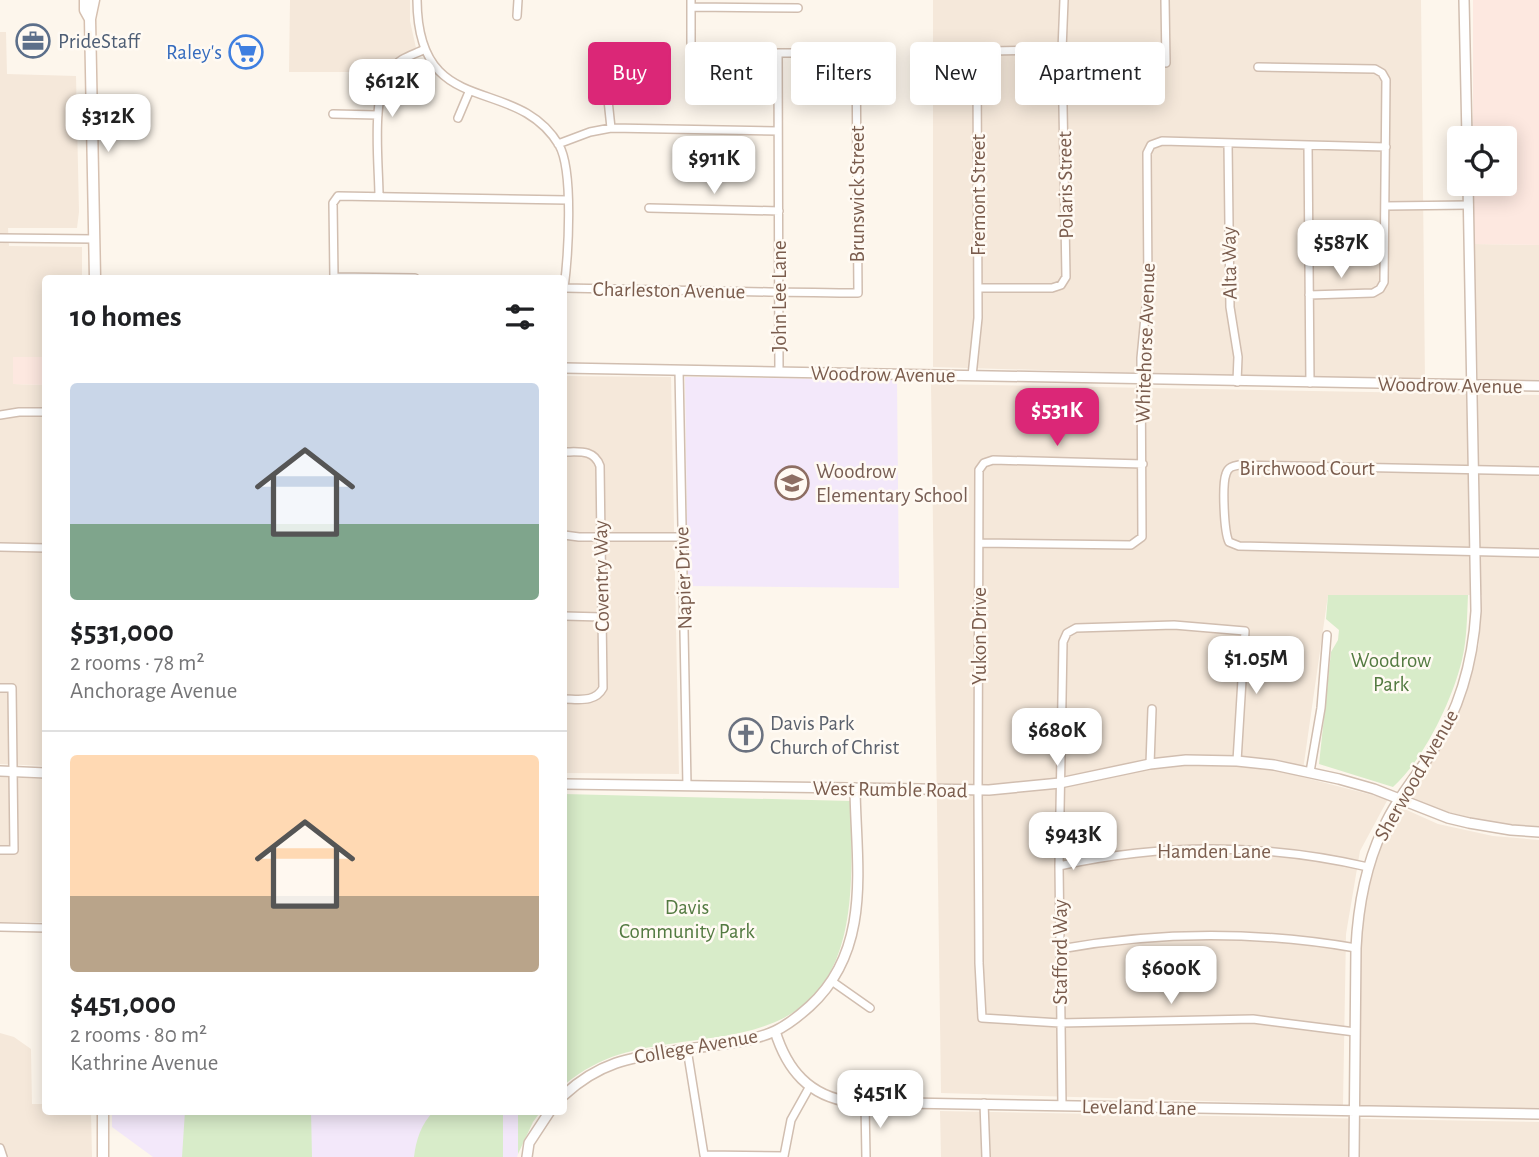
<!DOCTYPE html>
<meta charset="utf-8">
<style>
:root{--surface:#fff;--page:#f2f2f2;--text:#202124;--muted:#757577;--line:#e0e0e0;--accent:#db2777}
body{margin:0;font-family:"Alegreya Sans",sans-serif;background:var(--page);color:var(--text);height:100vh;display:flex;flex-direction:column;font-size:26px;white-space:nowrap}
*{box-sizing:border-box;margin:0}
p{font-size:23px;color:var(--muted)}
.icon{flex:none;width:38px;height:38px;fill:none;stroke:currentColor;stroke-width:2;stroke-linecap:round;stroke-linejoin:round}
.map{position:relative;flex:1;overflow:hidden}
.panel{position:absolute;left:42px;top:275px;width:525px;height:840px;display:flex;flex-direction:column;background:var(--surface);border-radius:7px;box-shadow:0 4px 18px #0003}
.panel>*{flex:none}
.guide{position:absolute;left:588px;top:42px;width:665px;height:63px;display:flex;gap:14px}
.tools{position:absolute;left:1447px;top:126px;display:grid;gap:14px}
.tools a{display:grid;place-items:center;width:70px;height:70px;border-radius:7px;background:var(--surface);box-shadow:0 4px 18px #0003;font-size:35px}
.price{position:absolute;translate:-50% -60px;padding:0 16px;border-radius:14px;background:#fff;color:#222;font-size:23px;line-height:46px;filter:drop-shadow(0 2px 4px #0008)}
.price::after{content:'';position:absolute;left:50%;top:42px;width:21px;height:16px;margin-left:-10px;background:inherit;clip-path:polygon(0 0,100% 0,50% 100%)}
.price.current{background:var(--accent);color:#fff}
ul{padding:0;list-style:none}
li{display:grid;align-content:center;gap:14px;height:371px;padding:0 28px}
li+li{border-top:2px solid var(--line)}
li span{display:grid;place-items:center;height:217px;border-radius:7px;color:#555}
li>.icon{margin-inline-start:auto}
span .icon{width:126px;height:126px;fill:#fffc;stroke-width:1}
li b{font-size:30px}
h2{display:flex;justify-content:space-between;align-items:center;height:84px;padding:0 28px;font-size:30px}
.chip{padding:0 24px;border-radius:7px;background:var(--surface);box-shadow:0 4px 18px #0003;font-size:24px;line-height:63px}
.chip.current{background:var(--accent);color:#fff}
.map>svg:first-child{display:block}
.residential{fill:#f5e8da}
.commercial{fill:#fde8e0}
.education{fill:#f3e8fa}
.green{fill:#d8ecc9}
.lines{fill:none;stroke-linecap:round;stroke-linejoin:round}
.minor-casing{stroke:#d1beb0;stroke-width:10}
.tertiary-casing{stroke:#d1beb0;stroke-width:12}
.secondary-casing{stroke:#d6c0b0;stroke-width:13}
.minor{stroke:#fff;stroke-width:7}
.tertiary{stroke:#fff;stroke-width:9}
.secondary{stroke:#fff;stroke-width:10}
.labels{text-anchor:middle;stroke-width:5;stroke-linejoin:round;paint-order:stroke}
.service-label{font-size:21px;fill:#4e5e75;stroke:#fffaf3;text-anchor:start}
.shop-label{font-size:21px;fill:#366cbe;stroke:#fffaf3;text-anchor:end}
.street-label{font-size:21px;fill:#7a5c4d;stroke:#fffaf3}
.education-label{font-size:21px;fill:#785e54;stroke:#fffaf3;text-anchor:start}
.park-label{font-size:21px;fill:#537a41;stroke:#fffaf3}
.worship-label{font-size:21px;fill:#5b616d;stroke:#fffaf3;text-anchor:start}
</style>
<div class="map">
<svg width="1539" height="1157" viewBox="0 0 1539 1157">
<rect width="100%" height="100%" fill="#fdf6ec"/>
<!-- residential -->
<path class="residential" d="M290,0H410V21L416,48L395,58L385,67L379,78L349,72H289Z
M933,0H1421L1425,381L933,367Z
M0,32H6L7,74L76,76L79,212L77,228H8L9,246L82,247V278H46L45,357H13V384L45,385L46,766L0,764Z
M1473,244L1539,245V382L1478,380Z
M564,376L671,377L679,774L564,773Z
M931,384L1539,395V826L1523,827L1479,820L1436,809L1407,796L1447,736L1466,692L1479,644L1482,595H1328L1302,777L1388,799L1360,851L1346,934L1343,1105L941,1093Z
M0,777L45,779V922H0Z
M1400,807L1438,824L1493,836L1539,840V1108L1358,1107L1360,952L1363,902L1378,850Z
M0,1033L14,1037L31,1049L32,1104H45L46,1111H91L92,1157H0Z
M940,1111L1539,1122V1157H941Z"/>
<!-- commercial -->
<path class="commercial" d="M1473,0H1539V245L1473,244V184H1505V138H1473Z
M13,357H45V385L13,384Z"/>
<!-- education -->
<path class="education" d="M685,377L897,380L899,588L688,586Z
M112,1111H518V1154L517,1157H153L112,1127Z"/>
<!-- green -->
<path class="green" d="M1328,595H1468C1467,617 1467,639 1462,660C1452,701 1424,759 1393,787L1319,764L1331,652L1338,640L1339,630L1326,619Z
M564,794L851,801C851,880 863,989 770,1024C742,1035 711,1038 682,1042C632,1050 604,1053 564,1085Z
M185,1111H311L312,1157H182Z
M434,1111H503V1157H414C416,1140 421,1124 434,1111Z
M518,1111H541L533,1122L518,1154Z"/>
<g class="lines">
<defs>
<path id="minor" d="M417,0C418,123 515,72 559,145C574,171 568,258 564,288
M1165,0L1166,63
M691,7L798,8
M517,16L518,0
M691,43V0
M597,67L605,72L611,128
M1258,67L1375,69L1382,73L1386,80L1384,282L1380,289L1373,293L1309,295
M333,114L378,115
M458,118L469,92
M1228,143L1230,307L1238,357L1237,382
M558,144L590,132L611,128L778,131
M1308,145L1310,383
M379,196C379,164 370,92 392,68C400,58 413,55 425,49
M1386,206L1469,205
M649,208L779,211
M0,238L94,239
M334,277L415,278
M334,278L333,203L338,196L567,200
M564,288L769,292C799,292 828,293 858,293L856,53H778L779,372
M979,288H1052L1061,285L1066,277L1062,50L1064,0
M679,370L687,786
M972,376L978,318L977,64L981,55L990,51L1062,50
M0,415L19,412H46
M564,452C579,452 594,449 600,466L603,688C595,703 578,699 564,699
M1143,464L993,460L984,463L979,470L978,791L979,963L982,1018L1060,1023L1253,1019L1355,1032
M1539,471L1239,465C1233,466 1228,467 1226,474C1222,485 1224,532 1229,542L1239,546L1539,553
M564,535L579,537H681
M980,543L1131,545L1142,537L1141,358L1148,286L1147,153L1151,145L1162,141L1386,147
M0,547L46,548
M564,616L602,617
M0,688H12L14,850H0
M1150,764L1152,709
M1310,772L1321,708L1327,635
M1059,866C1163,843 1264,843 1368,867
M0,927L46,928
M1060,949C1160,931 1257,931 1356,948
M833,982L870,1008
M687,1049L704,1155L784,1156L791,1120L810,1086
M865,1103L866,1157
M984,1103L986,1157
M1062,1105L1059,866L1063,642L1067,633L1076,628L1174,625L1245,631L1237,761
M0,1148L3,1157"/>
<path id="tertiary" d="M1464,0L1467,138
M564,368L1539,386
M0,771L46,773
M564,784L989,790L1060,783L1150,764L1186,760L1237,761L1274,765L1339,779L1374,789L1448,818L1469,823L1511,830L1539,832
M775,1031C787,1070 809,1096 851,1102L1539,1114
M564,1095C603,1059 636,1057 686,1049C715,1045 749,1043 775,1031C788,1025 800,1015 810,1006C873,948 856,865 855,789
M527,1157L529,1143L550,1111
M1354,1157L1356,948C1358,907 1365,867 1383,829C1395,801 1415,778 1432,752C1460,709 1473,661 1476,611C1474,468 1471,326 1468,184"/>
<path id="secondary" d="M85,0V10L90,19
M94,0L90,19L95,278
M103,1111V1157"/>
</defs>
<!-- minor casing -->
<use href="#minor" class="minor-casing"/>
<!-- tertiary casing -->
<use href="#tertiary" class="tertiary-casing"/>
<!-- secondary casing -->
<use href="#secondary" class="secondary-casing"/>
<!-- minor -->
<use href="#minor" class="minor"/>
<!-- tertiary -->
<use href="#tertiary" class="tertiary"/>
<!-- secondary -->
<use href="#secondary" class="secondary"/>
</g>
<!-- icons -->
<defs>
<symbol id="office-ring" viewBox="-11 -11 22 22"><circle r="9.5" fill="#fffaf3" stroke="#5c6f8a" stroke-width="1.5"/><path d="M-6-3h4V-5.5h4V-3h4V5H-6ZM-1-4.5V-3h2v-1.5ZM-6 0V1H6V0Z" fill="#5c6f8a"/></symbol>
<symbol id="supermarket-ring" viewBox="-11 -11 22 22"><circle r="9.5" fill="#fffaf3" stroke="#3f7fe0" stroke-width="1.5"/><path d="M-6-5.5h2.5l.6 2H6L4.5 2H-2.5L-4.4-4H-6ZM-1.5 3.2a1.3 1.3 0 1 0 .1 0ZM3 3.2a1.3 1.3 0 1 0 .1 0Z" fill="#3f7fe0"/></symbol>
<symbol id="school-ring" viewBox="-11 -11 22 22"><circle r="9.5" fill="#fffaf3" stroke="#8d6e63" stroke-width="1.5"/><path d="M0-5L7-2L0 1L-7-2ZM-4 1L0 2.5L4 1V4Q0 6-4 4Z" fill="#8d6e63"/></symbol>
<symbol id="church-ring" viewBox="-11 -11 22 22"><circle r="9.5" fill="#fffaf3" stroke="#6b7280" stroke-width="1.5"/><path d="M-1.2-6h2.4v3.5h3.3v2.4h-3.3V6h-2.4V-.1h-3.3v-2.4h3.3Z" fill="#6b7280"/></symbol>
</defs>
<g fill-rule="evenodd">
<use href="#office-ring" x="14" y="22" width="38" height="38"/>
<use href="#supermarket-ring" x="227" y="33" width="38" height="38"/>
<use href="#school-ring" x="773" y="464" width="38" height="38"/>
<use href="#church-ring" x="727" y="716" width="38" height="38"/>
</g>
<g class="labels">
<!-- service labels -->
<g class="service-label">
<text x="58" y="48">PrideStaff</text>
</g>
<!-- shop labels -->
<g class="shop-label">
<text x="222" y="59">Raley's</text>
</g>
<!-- street labels -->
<g class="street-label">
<text transform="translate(1065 185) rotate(-91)" y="7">Polaris Street</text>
<text transform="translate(857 194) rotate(-90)" y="7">Brunswick Street</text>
<text transform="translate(978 195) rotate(-90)" y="7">Fremont Street</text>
<text transform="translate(1229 263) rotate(-91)" y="7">Alta Way</text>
<text transform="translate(669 290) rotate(1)" y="7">Charleston Avenue</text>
<text transform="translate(779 296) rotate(-90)" y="7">John Lee Lane</text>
<text transform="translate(1145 343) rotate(-88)" y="7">Whitehorse Avenue</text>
<text transform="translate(883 374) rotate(1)" y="7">Woodrow Avenue</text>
<text transform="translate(1450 385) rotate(1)" y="7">Woodrow Avenue</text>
<text x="1307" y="475">Birchwood Court</text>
<text transform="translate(601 576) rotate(-91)" y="7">Coventry Way</text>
<text transform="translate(683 578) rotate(-92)" y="7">Napier Drive</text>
<text transform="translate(979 636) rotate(-90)" y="7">Yukon Drive</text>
<text transform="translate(1416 775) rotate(-60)" y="7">Sherwood Avenue</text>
<text transform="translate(890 789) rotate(1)" y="7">West Rumble Road</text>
<text x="1214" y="858">Hamden Lane</text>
<text transform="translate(1060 952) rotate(-90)" y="7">Stafford Way</text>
<text transform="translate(696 1046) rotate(-10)" y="7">College Avenue</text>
<text transform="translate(1139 1107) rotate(1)" y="7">Leveland Lane</text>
</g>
<!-- education labels -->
<g class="education-label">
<text x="816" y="478">Woodrow<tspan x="816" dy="24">Elementary School</tspan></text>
</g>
<!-- park labels -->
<g class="park-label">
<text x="1391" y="667">Woodrow<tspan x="1391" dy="24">Park</tspan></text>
<text x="687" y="914">Davis<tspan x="687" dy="24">Community Park</tspan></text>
</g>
<!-- worship labels -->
<g class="worship-label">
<text x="770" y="730">Davis Park<tspan x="770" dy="24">Church of Christ</tspan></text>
</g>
</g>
</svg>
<div class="tools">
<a><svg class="icon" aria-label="locate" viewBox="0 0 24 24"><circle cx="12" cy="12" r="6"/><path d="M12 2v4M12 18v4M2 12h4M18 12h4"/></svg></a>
</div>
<b class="price" style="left:392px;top:119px">$612K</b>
<b class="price" style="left:108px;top:154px">$312K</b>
<b class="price" style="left:714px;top:196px">$911K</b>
<b class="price" style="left:1341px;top:280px">$587K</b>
<b class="price current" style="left:1057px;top:448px">$531K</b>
<b class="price" style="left:1256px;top:696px">$1.05M</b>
<b class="price" style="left:1057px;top:768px">$680K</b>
<b class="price" style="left:1073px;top:872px">$943K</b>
<b class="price" style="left:1171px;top:1006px">$600K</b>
<b class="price" style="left:880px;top:1130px">$451K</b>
<div class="guide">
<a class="chip current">Buy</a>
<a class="chip">Rent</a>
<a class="chip">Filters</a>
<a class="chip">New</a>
<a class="chip">Apartment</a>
</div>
<section class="panel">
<h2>10 homes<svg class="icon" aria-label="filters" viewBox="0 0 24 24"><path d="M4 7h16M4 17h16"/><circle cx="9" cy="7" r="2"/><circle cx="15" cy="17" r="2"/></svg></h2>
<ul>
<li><span style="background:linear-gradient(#c9d6e8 65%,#7fa58c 0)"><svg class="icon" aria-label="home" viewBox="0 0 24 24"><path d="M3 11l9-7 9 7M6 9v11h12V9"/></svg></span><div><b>$531,000</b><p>2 rooms · 78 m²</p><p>Anchorage Avenue</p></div></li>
<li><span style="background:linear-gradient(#ffd9b3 65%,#b9a48a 0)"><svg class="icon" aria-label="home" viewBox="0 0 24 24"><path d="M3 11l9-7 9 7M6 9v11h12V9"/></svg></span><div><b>$451,000</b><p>2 rooms · 80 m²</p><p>Kathrine Avenue</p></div></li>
</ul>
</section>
</div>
